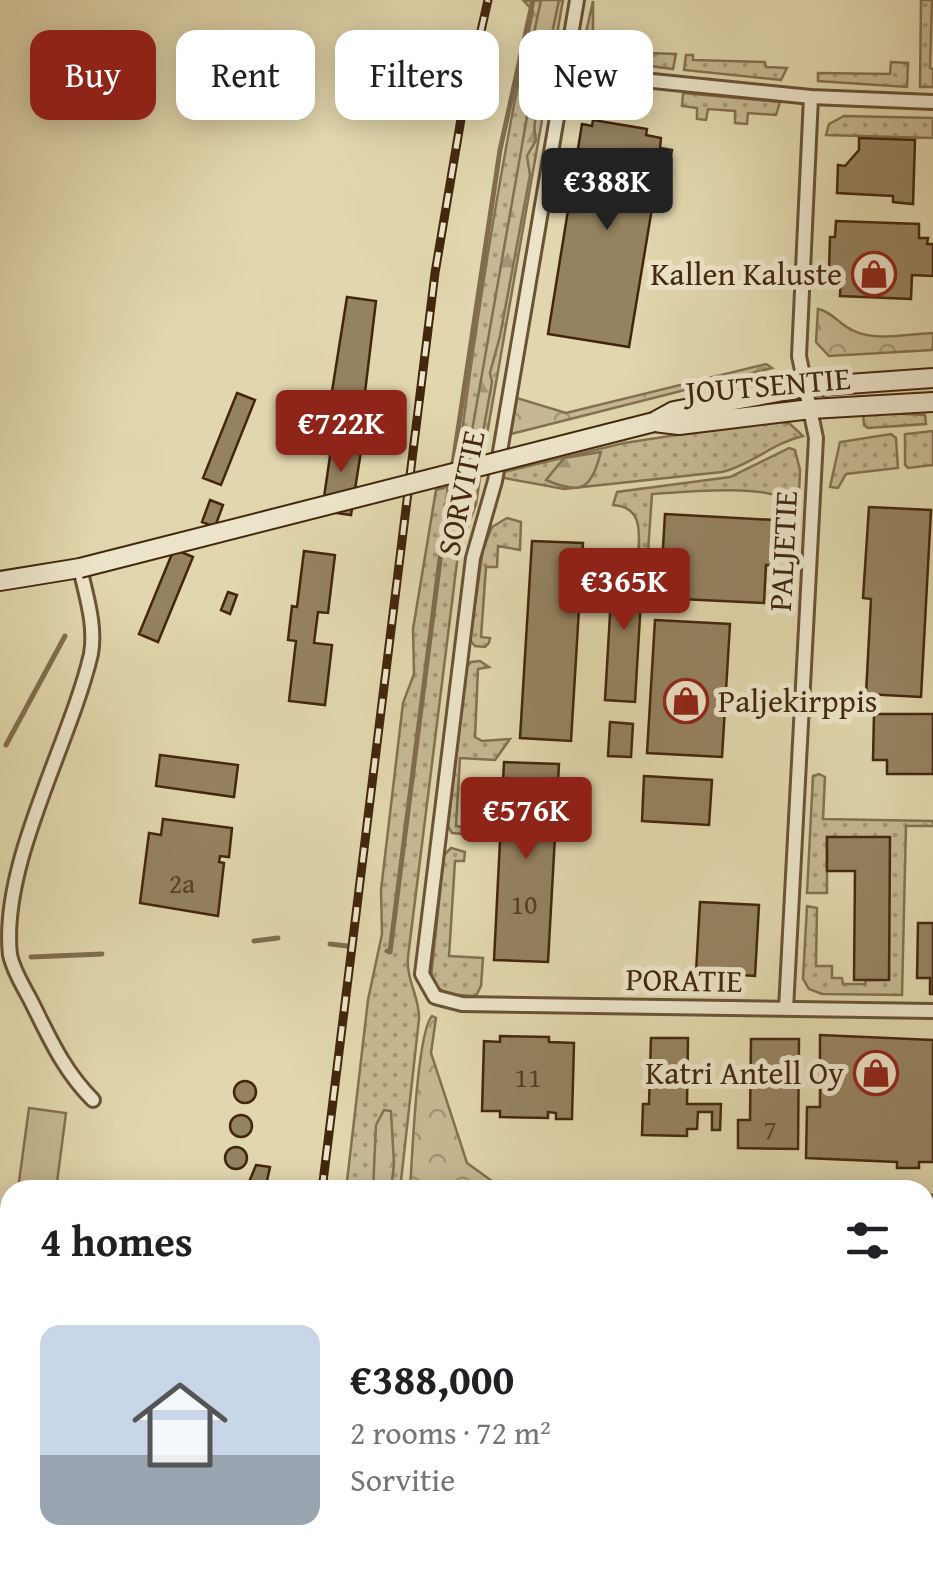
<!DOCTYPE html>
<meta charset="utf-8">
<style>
:root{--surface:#fff;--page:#f6f6f6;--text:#202124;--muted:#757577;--line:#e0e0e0;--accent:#8f2418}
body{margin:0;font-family:"Gentium Book Plus",serif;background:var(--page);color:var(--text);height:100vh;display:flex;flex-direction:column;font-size:38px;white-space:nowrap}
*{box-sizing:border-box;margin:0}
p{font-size:32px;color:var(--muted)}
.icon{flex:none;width:55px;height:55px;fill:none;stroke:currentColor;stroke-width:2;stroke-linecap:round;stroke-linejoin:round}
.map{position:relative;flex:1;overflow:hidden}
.drawer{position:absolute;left:0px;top:1180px;width:935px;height:392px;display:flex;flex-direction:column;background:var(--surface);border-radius:30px 30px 0 0;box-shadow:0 5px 25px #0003}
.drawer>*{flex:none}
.banner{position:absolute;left:30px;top:30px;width:875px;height:90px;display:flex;gap:20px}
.price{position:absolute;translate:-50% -85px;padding:0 22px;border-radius:10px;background:var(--accent);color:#fff;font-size:32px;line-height:65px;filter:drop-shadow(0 2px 5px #0008)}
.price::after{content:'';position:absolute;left:50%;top:60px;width:30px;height:22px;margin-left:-15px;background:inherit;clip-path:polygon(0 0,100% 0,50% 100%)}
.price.selected{background:#222;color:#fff}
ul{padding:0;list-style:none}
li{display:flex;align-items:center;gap:30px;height:250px;padding:0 40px}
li+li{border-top:2px solid var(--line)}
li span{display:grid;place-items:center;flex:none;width:280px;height:200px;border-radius:20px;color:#555}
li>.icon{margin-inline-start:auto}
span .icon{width:120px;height:120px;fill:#fffc;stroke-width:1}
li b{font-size:42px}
h2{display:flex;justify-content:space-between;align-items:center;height:120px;padding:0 40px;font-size:42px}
.pill{padding:0 35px;border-radius:20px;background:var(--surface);box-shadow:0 5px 25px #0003;font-size:35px;line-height:90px}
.pill.selected{background:var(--accent);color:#fff}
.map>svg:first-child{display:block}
.grass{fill:url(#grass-dots);stroke:#847050;stroke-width:2.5}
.forest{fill:url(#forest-firs);stroke:#847050;stroke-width:2.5}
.park{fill:url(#park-crowns);stroke:#847050;stroke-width:2.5}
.pitch{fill:#c6b892;stroke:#847050;stroke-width:2.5}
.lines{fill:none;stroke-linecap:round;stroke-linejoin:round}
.stream{stroke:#816c4d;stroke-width:5}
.building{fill:#958260;stroke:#43270d;stroke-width:2.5}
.minor-casing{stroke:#6a5335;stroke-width:18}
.secondary-casing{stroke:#43270d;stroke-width:22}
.minor{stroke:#ece4ca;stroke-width:12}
.secondary{stroke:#ece4ca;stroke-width:18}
.rail-casing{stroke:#43270d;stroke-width:9}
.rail{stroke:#ece4ca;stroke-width:5;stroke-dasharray:15;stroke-linecap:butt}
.secondary-bridge-casing{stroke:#43270d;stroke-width:22;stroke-linecap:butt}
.secondary-bridge{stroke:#ece4ca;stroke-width:18}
.labels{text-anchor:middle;stroke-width:10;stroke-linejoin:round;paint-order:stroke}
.number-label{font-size:28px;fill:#583e22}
.poi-label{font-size:32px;fill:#43270d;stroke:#ece4ca;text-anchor:end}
.street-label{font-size:32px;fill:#43270d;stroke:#ece4ca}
</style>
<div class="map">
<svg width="933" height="1571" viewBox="0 0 933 1571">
<defs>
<pattern id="grass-dots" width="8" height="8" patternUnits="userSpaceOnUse" patternTransform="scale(2.5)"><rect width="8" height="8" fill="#c6b892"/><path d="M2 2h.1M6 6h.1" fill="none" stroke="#a29676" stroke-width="1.8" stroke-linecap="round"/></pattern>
<pattern id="forest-firs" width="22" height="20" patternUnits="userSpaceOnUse" patternTransform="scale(2.5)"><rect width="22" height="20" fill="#c6b892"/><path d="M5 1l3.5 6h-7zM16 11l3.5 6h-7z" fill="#a29676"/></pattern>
<pattern id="park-crowns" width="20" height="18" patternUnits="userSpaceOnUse" patternTransform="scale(2.5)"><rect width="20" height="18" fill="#c6b892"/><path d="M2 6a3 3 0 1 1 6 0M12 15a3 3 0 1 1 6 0" fill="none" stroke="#a29676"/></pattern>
</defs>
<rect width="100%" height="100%" fill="#e1d6ad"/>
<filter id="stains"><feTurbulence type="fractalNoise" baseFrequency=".002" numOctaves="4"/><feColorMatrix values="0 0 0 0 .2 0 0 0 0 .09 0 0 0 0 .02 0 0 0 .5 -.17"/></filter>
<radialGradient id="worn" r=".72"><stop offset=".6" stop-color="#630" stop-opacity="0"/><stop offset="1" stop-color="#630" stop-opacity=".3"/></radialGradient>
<!-- grass -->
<path class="grass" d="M563,0L486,440L460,447C479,300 502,156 533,11L524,1Z
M921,0H932L930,68L933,69V87H920Z
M593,1V48L635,49L636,43L649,42V53L676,54L673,69L590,58L583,52V46Z
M686,55H693V60L765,62L766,67L787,68L781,80L684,70Z
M891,62L908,63L907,87L818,81V73L890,74Z
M683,93L780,102L776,115L748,113L747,124L735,123V111L708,109L706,120L697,119V108L682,106Z
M844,116L933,118V138L826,135L829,124Z
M863,412L925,415L926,424L868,428L864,425Z
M775,420L790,424L803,436C773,443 751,465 722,472L564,489L504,478V472L624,443Z
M933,431V465L908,468L905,465V434Z
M891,434L896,438L898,468L846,474L838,488L830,487L840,442Z
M789,448L795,450L800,470L798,519L790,516L789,502C769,483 681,492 652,494L647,566L638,565C638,540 647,507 613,505L617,492L730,477Z
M480,478L476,504L458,554L408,957C406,981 420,997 419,1019L400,1190H346L368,1000L382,934L381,890L403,703L414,674L413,629L436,490Z
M507,518L521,522L520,550L498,546L497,567H486L481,637L490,638L489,643L485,647L475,646L470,640L483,549L492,527Z
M480,661L489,667L478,669L475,737L482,741L510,739L495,760L460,758L456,826L467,828L463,834L452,833L448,826L467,666L471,662Z
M819,774L825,777L823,819L933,821V826H906L902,995L822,994L809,989L803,979L807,906L817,908L816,966H832V978H842L843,984H865L866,980L889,979V838L827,837V893H807L813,776Z
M451,848L465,852L464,861H455L449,956L483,958L481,986L476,996C457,995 439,997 431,977L444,855Z"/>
<!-- forest -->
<path class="forest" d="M541,0H559L540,90C544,108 530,116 536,140L527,156L530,175L500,336L490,373L492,382L483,432L481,435H474L472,431L528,111L524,80Z
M601,452C591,488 583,496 546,480L564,458Z
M384,1110L391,1111L394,1164L391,1190H373L376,1125Z
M291,1563V1562L437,1563L435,1571H290Z"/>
<!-- park -->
<path class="park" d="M818,309C831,311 839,324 852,330C875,342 908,334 933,333V350L829,356L816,342Z
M766,364L772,368L511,434L517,398L566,413Z
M432,1016L436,1018L431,1053L467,1163L503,1189L540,1190H410C412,1160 417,1032 432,1016Z
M925,1194L933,1195V1487L925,1511Z"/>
<!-- pitch -->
<path class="pitch" d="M29,1108L66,1113L56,1190L18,1189Z"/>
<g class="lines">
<!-- stream -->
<path class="stream" d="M452,470L500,150L533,0
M6,745L65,636
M254,941L278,938
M330,944L347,946
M387,951L390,952L450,481
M31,957L102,954
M0,1248L10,1294
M434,1571L436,1562"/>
</g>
<!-- building -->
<path class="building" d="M593,120L647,129L646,135L661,138L660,148L672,150L667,179L657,178L629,347L548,334L582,124L592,126Z
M859,138L915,140L913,204L893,202V196L837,193L838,165L845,166L859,150Z
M836,221L919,224V238H928L927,244H933V276L912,275L911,299L840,296L841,271H829L830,237H835Z
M347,297L376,301L363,409L330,404Z
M237,393L255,400L221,485L203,478Z
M334,429L352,432L349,449L361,451L351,515L322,511Z
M210,500L223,505L215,527L202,522Z
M869,507L931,510L921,697L866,694L871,599L863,598Z
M665,514L775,520L772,566L766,565L764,603L660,598Z
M532,541L583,543L571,741L520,738Z
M174,549L193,557L158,642L139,634Z
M304,551L335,555L328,613L318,612L314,643L332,645L325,705L289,701L296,641L288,640L292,606L297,607Z
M613,563L643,565L635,702L605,700Z
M228,592L237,595L230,614L221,610Z
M655,620L730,624L722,757L647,753Z
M874,714H933V774H887V760H873Z
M610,722L633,724L631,757L608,756Z
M160,755L238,765L234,797L156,786Z
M504,762L559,764L548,962L494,960Z
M644,776L712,780L709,825L642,821Z
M163,819L232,828L229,857L220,856L219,862L224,863L218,916L140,903L149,833L161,835Z
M827,837H890L889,980H854L855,871H827Z
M700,902L759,905L755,976L696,972Z
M918,923H933V994H930V978H917Z
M820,1035L933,1040V1162H919V1168H897V1162L806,1158L807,1107H820Z
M500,1036L549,1037V1042L574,1043L572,1119H556V1113L548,1112V1118L500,1117V1111H482L484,1041L500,1042Z
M651,1038H688L687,1104H721L720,1130H712V1112H698L697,1129H687V1136L642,1135L643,1104H649Z
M751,1039H799L798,1149L738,1148V1120H750Z
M234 1092a11 11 0 1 1 22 0a11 11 0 1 1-22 0Z
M230 1126a11 11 0 1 1 22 0a11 11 0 1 1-22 0Z
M225 1158a11 11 0 1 1 22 0a11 11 0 1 1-22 0Z
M256,1165L270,1167L266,1185L249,1182Z
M0,1379L6,1383L8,1398L6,1405L1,1408Z
M0,1447L10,1448V1509L0,1507Z
M81,1562H144L146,1571H84Z"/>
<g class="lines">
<defs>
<path id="minor" d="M577,0L495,481L473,558L422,974L435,997L462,1004L933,1011
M564,72L811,97L933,102
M80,568C86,596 96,625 91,654C70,744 0,864 10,955C14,973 24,987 32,1003C50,1039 64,1071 93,1100
M786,1009L816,438L799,356L811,97
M925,1529L933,1532
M557,1571L558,1562"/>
<path id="secondary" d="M654,422L674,411L805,387L933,378
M654,422L679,425L811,409L933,402
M0,581L80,568"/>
</defs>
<!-- minor casing -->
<use href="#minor" class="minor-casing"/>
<!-- secondary casing -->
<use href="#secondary" class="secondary-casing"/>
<!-- minor -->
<use href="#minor" class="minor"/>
<!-- secondary -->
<use href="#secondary" class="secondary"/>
<defs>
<path id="rail" d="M322,1190L435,273L461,119L488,0
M275,1571L276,1562"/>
</defs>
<!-- rail casing -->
<use href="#rail" class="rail-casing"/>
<!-- rail -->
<use href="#rail" class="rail"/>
<defs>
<path id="secondary-bridge" d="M80,568L654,422"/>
</defs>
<!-- secondary-bridge casing -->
<use href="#secondary-bridge" class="secondary-bridge-casing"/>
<!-- secondary-bridge -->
<use href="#secondary-bridge" class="secondary-bridge"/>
</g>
<!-- icons -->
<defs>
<symbol id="shop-ring" viewBox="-11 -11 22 22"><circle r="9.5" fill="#ece4ca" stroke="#8f2418" stroke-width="1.5"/><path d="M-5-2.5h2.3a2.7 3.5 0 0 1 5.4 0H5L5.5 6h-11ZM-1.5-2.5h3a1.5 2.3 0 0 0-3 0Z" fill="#8f2418"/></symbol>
</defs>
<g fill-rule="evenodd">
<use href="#shop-ring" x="849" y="249" width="50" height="50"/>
<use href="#shop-ring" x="661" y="676" width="50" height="50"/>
<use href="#shop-ring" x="851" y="1048" width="50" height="50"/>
</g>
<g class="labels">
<!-- number labels -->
<g class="number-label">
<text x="182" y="893">2a</text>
<text x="524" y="914">10</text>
<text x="528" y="1087">11</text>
<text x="770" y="1139">7</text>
</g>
<!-- poi labels -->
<g class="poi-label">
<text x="842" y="285">Kallen Kaluste</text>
<text x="718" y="712" text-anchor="start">Paljekirppis</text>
<text x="844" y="1084">Katri Antell Oy</text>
</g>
<!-- street labels -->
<g class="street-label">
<text transform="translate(768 385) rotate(-5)" y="11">JOUTSENTIE</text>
<text transform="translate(461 493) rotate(-78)" y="11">SORVITIE</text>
<text transform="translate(783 551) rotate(-87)" y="11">PALJETIE</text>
<text transform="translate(684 980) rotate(1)" y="11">PORATIE</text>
</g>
</g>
<rect width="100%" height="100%" filter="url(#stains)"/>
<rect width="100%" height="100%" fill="url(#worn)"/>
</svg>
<b class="price selected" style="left:607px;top:233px">€388K</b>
<b class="price" style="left:341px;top:475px">€722K</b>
<b class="price" style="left:624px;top:633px">€365K</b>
<b class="price" style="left:526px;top:862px">€576K</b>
<div class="banner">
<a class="pill selected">Buy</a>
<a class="pill">Rent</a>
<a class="pill">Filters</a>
<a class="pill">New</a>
</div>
<section class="drawer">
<h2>4 homes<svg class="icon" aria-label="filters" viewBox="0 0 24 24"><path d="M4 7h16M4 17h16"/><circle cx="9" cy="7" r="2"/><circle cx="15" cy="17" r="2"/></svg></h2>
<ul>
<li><span style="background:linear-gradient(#c9d6e8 65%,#9aa5b1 0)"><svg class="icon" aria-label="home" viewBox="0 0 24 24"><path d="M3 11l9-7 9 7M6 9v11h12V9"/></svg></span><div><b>€388,000</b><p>2 rooms · 72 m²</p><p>Sorvitie</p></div></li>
</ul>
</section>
</div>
